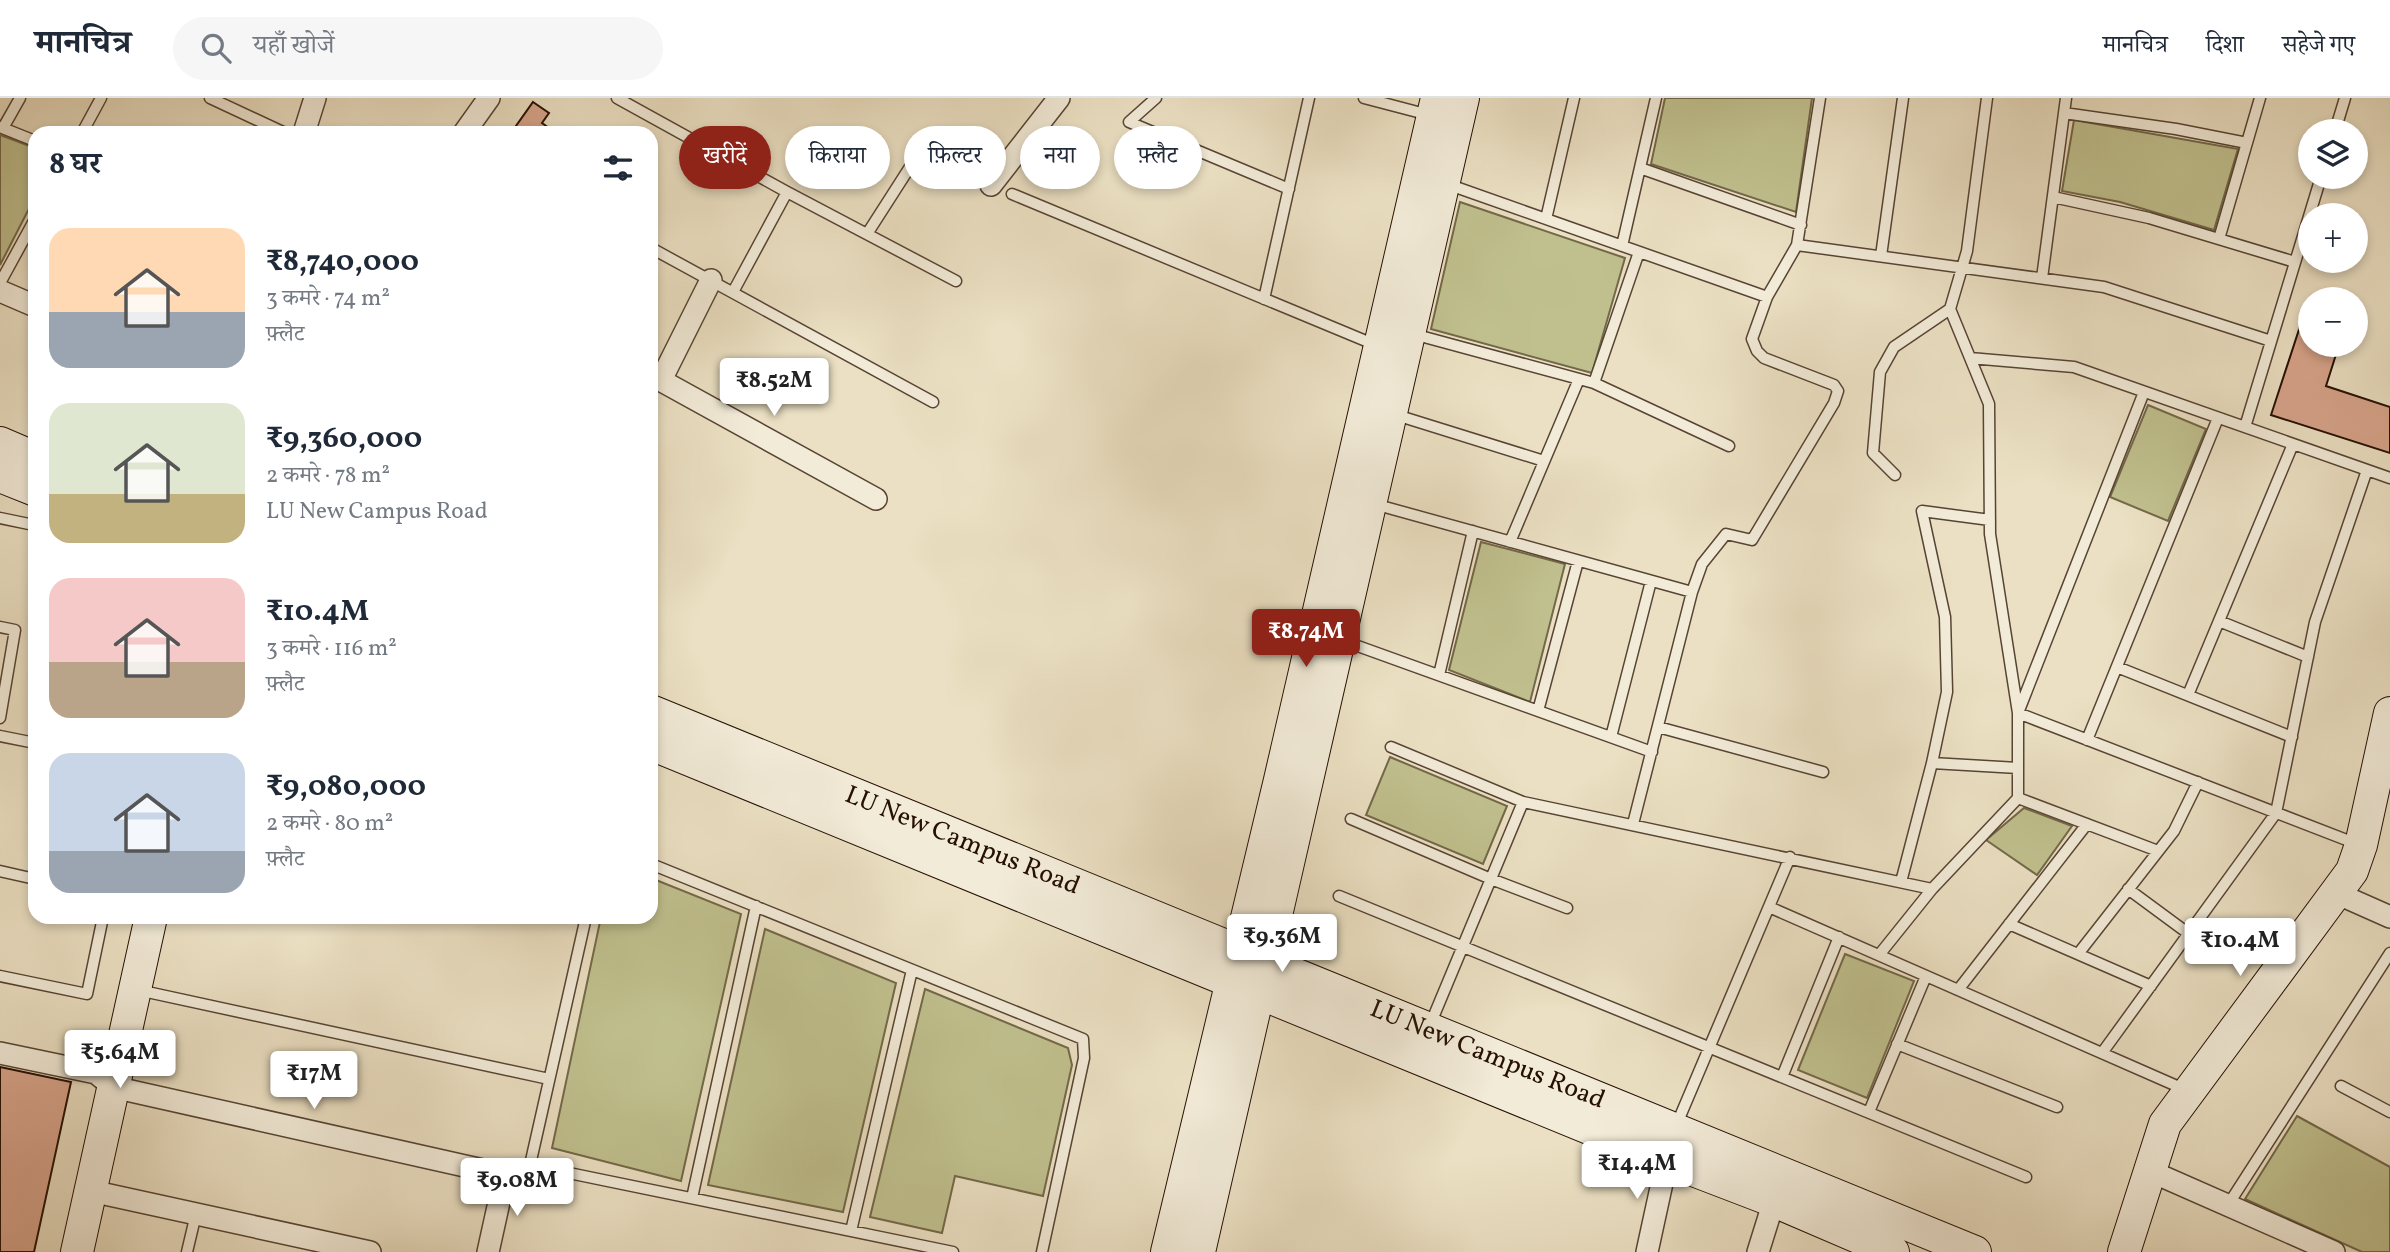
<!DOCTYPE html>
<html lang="hi">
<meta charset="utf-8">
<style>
:root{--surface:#fff;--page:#f6f6f7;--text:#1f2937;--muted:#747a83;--line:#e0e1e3;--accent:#8f2418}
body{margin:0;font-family:Vollkorn,"Noto Serif Devanagari",serif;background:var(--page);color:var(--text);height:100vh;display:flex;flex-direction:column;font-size:26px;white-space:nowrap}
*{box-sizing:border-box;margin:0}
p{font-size:23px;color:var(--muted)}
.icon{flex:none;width:38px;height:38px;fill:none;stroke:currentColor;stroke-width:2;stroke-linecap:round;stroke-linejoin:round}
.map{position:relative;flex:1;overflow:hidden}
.details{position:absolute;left:28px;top:28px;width:630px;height:798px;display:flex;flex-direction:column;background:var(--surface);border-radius:21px;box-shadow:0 4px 10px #0003}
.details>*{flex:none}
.banner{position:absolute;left:679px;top:28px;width:665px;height:63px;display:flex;gap:14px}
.fabs{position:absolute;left:2298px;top:21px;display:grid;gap:14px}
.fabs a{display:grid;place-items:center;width:70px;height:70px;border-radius:50%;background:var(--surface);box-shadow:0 4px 10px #0003;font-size:35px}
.price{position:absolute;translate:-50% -60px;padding:0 16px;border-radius:7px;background:#fff;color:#222;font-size:23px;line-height:46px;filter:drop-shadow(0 2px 4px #0008)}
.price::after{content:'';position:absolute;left:50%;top:42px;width:21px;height:16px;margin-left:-10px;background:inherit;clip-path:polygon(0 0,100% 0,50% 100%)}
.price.current{background:var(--accent);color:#fff}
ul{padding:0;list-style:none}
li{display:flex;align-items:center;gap:21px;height:175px;padding:0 21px}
li span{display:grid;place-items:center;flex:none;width:196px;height:140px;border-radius:21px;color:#555}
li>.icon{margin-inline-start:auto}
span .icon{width:84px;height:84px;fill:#fffc;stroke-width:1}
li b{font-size:30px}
h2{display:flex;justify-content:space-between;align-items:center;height:84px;padding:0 21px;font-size:30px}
.chip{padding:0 24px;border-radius:32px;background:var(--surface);box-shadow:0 4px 10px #0003;font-size:24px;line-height:63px}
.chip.current{background:var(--accent);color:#fff}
header{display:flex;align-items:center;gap:42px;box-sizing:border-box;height:98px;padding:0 35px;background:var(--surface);border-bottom:2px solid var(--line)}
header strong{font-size:33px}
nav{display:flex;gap:38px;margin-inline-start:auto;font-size:24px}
.search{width:490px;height:63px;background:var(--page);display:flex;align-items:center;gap:18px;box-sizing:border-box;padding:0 24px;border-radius:38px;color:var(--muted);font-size:26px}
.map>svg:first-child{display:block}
.green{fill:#c0c08e;stroke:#736849;stroke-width:2}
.building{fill:#d7a48b;stroke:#261004;stroke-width:2}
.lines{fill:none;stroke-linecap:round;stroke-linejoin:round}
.lane-casing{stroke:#574434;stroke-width:13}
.street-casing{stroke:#574434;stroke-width:24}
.secondary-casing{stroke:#261004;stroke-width:34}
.lane{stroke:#f2ebd8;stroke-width:10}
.street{stroke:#f2ebd8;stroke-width:21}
.secondary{stroke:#f2ebd8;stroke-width:32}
.labels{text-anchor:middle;stroke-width:5;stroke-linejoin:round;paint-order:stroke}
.street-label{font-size:26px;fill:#261004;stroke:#f2ebd8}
</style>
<header>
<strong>मानचित्र</strong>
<div class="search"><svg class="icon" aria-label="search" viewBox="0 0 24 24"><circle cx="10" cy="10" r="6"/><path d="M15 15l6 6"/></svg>यहाँ खोजें</div>
<nav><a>मानचित्र</a><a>दिशा</a><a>सहेजे गए</a></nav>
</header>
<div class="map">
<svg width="2390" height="1154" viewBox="0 0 2390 1154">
<rect width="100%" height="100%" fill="#ebe0c3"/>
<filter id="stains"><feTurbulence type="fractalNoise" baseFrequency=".00286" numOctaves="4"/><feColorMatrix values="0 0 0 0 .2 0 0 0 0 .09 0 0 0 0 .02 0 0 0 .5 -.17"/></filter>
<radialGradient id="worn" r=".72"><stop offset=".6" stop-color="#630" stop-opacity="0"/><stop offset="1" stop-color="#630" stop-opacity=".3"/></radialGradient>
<!-- green -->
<path class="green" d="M1665,0H1812L1796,114L1651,66Z
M2074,22L2238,51L2214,132L2120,104L2062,93Z
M0,37L35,50V99L0,167Z
M1460,104L1625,160L1592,275L1431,231Z
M2148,307L2206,331L2168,423L2110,399Z
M1481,444L1565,466L1530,604L1449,572Z
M1390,659L1507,708L1483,766L1366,717Z
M2024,710L2072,728L2037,777L1986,742Z
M651,780L741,816L681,1083L552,1050L601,819H651Z
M765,831L896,885L843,1114L708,1087Z
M1845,856L1914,883L1867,1000L1798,972Z
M925,891L1068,950L1072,967L1043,1098L955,1078L942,1135L870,1119Z
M2297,1018L2390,1069V1154H2362L2245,1101Z"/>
<!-- building -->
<path class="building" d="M533,4L549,15L542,25L556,35H511Z
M2307,207L2310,208V247H2339L2326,288L2390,309V355L2271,317Z
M0,969L71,984L34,1154H0Z"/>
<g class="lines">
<defs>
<path id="lane" d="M210,0L285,35
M617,0L787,94L956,183
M1156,0L1129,24L1289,91
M1364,0L1429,17
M2064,15L2176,31L2247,45
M0,29L35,43
M3,30L20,0
M2335,33L2345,0
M82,35L101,0
M1640,70L1801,127
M1447,86L1767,199L1797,147L2104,189L2271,243
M1012,96L1378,248
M2053,99L2149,120L2295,164
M1546,121L1574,0
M867,136L917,58L938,60L991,87
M2219,141L2260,0
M1797,147L1820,0
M1622,148L1656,0
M651,150L933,304
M1881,158L1903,0
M2042,180L2066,0
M0,185L35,121
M733,194L787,94
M1264,201L1309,0
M1413,236L1594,285L1729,348
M1970,260L2074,269L2390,380
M1594,285L1639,154
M2144,294L2018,615L2357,746
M1393,316L1544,363
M2245,329L2321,79
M1895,377L1873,355L1880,274L1894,249L1950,211
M1374,406L1692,494
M0,420L29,426
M1510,444L1579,281
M2219,523L2308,559
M0,529L15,532L0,620
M1341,542L1652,654
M2117,569L2292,639
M1439,577L1473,433
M2188,597L2293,346
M1538,613L1578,463
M1658,629L1823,674
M0,638L35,645
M1611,639L1651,483
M2087,642L2218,320
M1391,649L1523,704L1932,791
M1932,665L2018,670
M2018,700L2158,753
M1351,721L1491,781L1567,810
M1633,726L1692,494L1702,466L1726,436L1752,442L1834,305L1838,293L1834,287L1764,260L1757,253L1752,241L1767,199
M651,766L1083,941L1084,960L1042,1154
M0,773L35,781
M1901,784L1932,665L1947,594L1945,519L1922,413L1990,422
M2128,791L2189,836
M1339,798L2026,1079
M1769,809L2186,992
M586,819L530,1067L953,1154
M2009,826L2151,888
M2078,856L2174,733L2198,684
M1879,857L1932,791L2018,700V615L1990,436L1989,306L1950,211L1967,153L1987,0
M0,878L87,896L103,819
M138,892L549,981
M1958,892L2087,726
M1430,927L1523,704
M1897,946L2057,1009
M2102,955L2276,715L2315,524L2367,372
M1782,979L1839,839
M2341,988L2390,1014
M1869,1014L1926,878
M1676,1028L1790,759
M692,1100L756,808
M2228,1107L2390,855
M851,1133L912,872
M187,1154L196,1116"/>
<path id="street" d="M304,35L315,0
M464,35L489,0
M991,87L1059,0
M0,193L35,208
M651,277L876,401
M661,282L711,182
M2336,795L2390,819
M0,955L96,975L113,989L505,1077L488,1154
M2150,1073L2334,1154
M91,1093L370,1154
M1647,1154L1667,1062
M1758,1154L1777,1093"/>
<path id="secondary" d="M0,345L35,360
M0,378L35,392
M651,613L1975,1154
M651,646L1667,1062L1774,1103L1893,1154
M77,1154L151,819
M1167,1154L1280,682L1437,0
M1199,1154L1463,0
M2124,1154L2165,1026L2352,773L2361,747L2390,615"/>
</defs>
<!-- lane casing -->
<use href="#lane" class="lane-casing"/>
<!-- street casing -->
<use href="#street" class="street-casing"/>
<!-- secondary casing -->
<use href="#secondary" class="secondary-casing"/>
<!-- lane -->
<use href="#lane" class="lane"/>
<!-- street -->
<use href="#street" class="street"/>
<!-- secondary -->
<use href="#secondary" class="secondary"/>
</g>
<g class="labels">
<!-- street labels -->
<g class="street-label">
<text transform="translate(963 741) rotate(22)" y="9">LU New Campus Road</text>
<text transform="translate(1488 955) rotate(22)" y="9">LU New Campus Road</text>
</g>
</g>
<rect width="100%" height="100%" filter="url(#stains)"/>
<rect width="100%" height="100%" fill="url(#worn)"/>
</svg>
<div class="fabs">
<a><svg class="icon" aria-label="layers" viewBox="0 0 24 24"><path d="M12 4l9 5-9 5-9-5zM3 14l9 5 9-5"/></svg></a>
<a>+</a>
<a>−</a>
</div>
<b class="price" style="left:774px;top:320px">₹8.52M</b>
<b class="price current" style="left:1306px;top:571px">₹8.74M</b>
<b class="price" style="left:1282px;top:876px">₹9.36M</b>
<b class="price" style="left:2240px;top:880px">₹10.4M</b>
<b class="price" style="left:120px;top:992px">₹5.64M</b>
<b class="price" style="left:314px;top:1013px">₹17M</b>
<b class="price" style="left:1637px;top:1103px">₹14.4M</b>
<b class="price" style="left:517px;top:1120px">₹9.08M</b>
<div class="banner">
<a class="chip current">खरीदें</a>
<a class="chip">किराया</a>
<a class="chip">फ़िल्टर</a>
<a class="chip">नया</a>
<a class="chip">फ़्लैट</a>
</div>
<section class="details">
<h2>8 घर<svg class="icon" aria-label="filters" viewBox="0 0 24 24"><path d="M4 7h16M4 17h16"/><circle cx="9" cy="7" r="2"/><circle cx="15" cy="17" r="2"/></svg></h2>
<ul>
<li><span style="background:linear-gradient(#ffd9b3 60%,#9aa5b1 0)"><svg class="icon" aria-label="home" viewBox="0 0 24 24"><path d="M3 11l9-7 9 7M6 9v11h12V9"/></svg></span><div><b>₹8,740,000</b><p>3 कमरे · 74 m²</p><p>फ़्लैट</p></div></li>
<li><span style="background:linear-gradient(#dfe7d0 65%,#c2b280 0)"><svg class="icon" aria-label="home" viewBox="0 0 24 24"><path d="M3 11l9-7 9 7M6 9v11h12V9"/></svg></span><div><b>₹9,360,000</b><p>2 कमरे · 78 m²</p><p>LU New Campus Road</p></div></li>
<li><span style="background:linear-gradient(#f6c9c9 60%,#b9a48a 0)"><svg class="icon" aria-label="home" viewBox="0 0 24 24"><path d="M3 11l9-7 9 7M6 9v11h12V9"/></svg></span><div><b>₹10.4M</b><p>3 कमरे · 116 m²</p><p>फ़्लैट</p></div></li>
<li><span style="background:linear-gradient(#c9d6e8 70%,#9aa5b1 0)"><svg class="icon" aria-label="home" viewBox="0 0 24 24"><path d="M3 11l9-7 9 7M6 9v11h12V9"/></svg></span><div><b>₹9,080,000</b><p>2 कमरे · 80 m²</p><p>फ़्लैट</p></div></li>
</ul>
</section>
</div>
